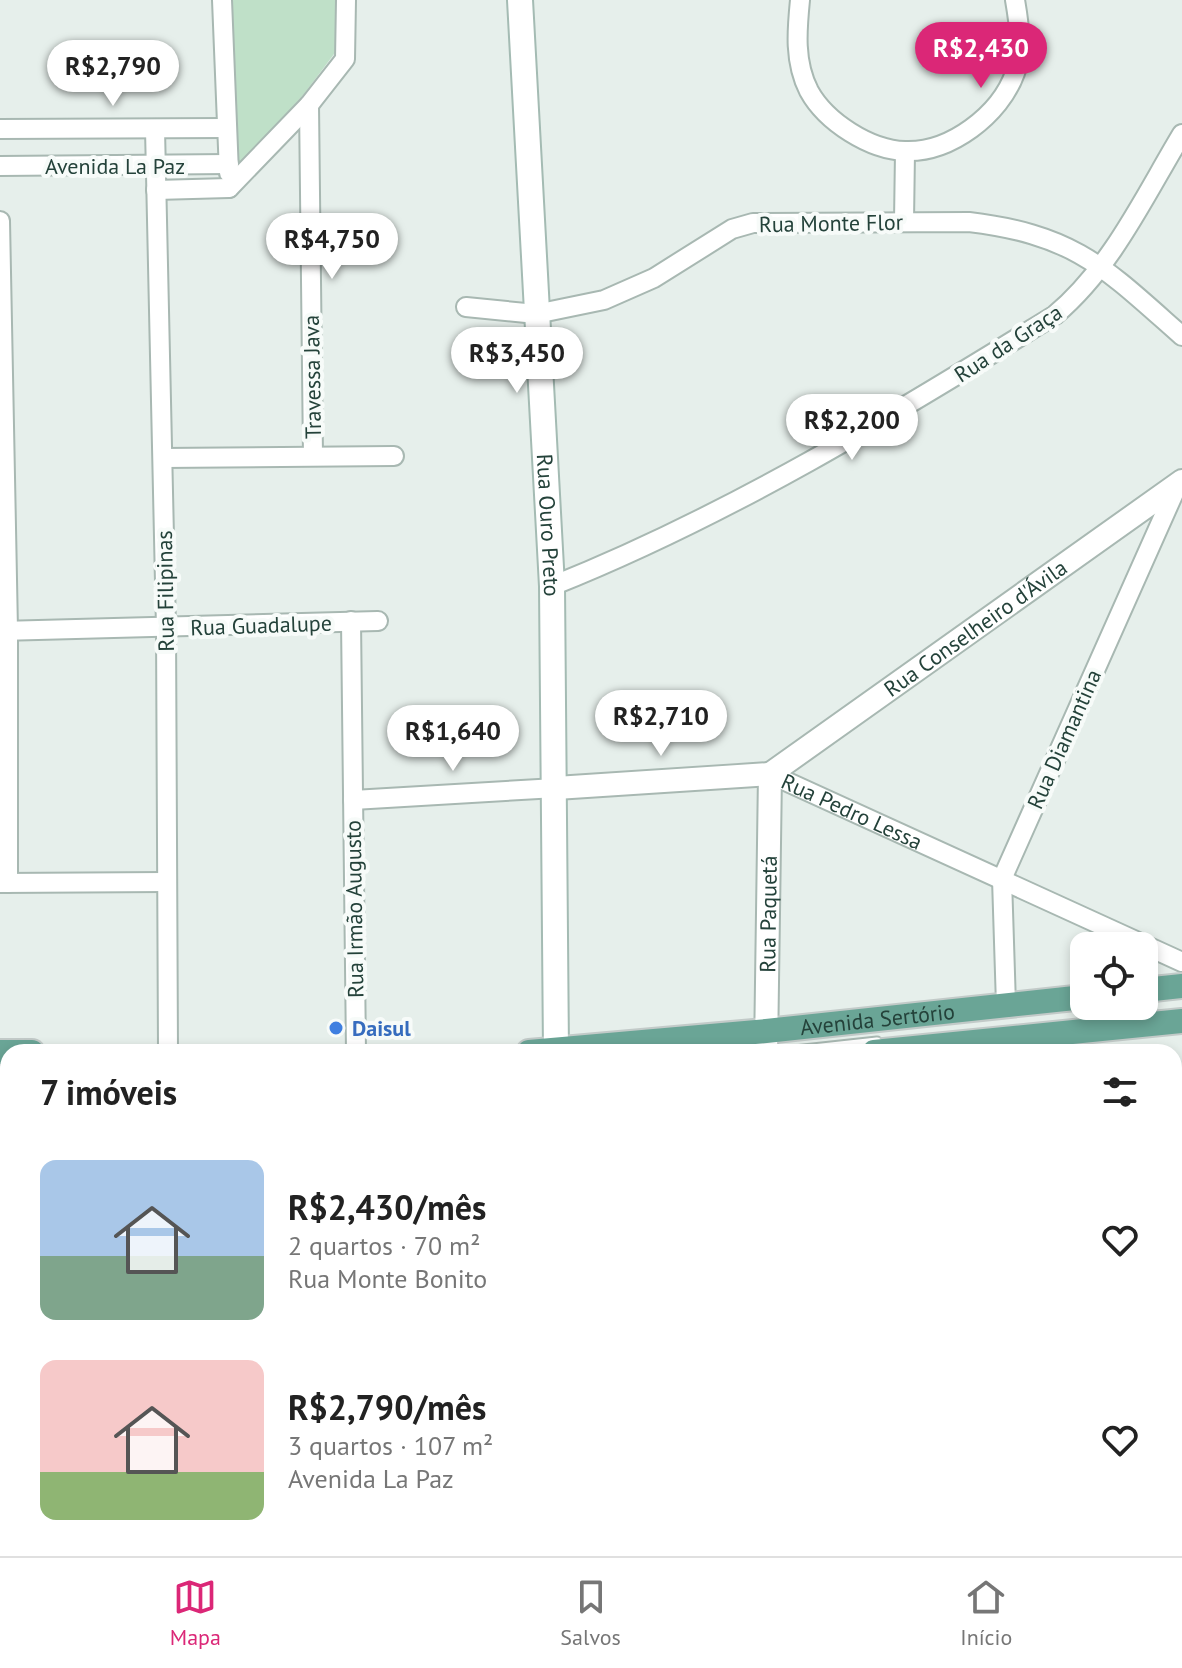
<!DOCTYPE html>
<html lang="pt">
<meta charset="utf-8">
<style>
:root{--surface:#fff;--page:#f2f2f2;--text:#222;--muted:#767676;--line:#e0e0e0;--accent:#db2777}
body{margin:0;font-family:"PT Sans",sans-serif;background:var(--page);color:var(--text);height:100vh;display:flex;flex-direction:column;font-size:30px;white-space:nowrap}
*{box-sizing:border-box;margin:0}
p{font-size:26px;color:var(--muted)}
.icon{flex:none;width:44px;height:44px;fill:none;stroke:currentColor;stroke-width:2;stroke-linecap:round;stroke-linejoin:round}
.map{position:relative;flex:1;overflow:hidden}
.drawer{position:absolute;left:0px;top:1044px;width:1182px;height:512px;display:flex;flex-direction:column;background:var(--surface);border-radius:24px 24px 0 0;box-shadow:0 4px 12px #0003}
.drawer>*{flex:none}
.controls{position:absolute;left:1070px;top:932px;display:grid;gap:16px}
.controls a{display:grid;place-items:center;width:88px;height:88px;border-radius:16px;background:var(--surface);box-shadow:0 4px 12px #0003;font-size:40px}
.price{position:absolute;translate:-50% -68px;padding:0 18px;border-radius:28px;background:#fff;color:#222;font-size:26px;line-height:52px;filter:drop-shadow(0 2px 4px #0008)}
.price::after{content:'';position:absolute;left:50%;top:48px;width:24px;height:18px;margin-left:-12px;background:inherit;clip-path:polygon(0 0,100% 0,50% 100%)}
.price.current{background:var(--accent);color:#fff}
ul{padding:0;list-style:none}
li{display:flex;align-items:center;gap:24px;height:200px;padding:0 40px}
li span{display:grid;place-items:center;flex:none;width:224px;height:160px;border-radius:16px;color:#555}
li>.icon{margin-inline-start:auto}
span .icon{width:96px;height:96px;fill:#fffc;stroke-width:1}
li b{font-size:34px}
h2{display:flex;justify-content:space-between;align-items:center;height:96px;padding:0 40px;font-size:34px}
.tab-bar{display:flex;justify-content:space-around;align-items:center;height:112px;border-top:2px solid var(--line);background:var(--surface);font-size:22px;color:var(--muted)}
.tab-bar a{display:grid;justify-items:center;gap:4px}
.tab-bar .current{color:var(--accent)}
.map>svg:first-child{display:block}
.green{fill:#bfe0c8}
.water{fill:#8ec9d4}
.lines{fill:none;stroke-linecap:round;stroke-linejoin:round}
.service-casing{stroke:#a8b8b2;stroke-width:13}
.minor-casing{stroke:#a8b8b2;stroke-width:22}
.tertiary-casing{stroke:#a8b8b2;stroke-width:26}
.secondary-casing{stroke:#a4bbb3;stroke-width:28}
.primary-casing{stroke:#c2cac8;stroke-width:28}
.service{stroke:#fff;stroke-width:9}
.minor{stroke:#fff;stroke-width:18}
.tertiary{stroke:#fff;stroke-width:22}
.secondary{stroke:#fff;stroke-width:24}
.primary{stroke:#6aa596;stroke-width:24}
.shop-dot{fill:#3f7fe0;stroke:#f7fbf9;stroke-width:3}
.labels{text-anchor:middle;stroke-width:8;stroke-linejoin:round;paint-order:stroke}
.street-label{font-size:22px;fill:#24423a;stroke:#f7fbf9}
.shop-label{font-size:22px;font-weight:bold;fill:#366cbe;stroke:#f7fbf9;text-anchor:start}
</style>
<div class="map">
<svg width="1182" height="1556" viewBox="0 0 1182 1556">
<rect width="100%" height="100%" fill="#e6efeb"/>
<!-- green -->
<path class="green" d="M230,0H337V50L304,94L236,170Z
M0,1292H8V1548H437L431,1556H155L88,1552L0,1556Z"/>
<!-- water -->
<path class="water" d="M0,1310L8,1311V1512H0Z
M1174,1539H1182V1556H466V1548H1174Z"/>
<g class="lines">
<defs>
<path id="service" d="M1079,979L1083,997
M785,1052L877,1042
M0,1100L8,1101
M0,1283L8,1284
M1174,1434L1182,1436"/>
<g id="minor">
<path d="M222,0L229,173"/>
<path d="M800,0C797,30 794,62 809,91C826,122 870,150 905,151C950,153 1000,115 1015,73C1023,51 1019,23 1015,0"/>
<path d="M309,105L313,456"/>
<path d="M0,129L226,128"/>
<path d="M155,129L166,628L168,1052"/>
<path d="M0,166L229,164"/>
<path d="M229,188L309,105L345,59L346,0"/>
<path d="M156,190L229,188"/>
<path d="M0,221L8,630V883"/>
<path d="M904,221L905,152"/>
<path d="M466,307L536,314L604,300L654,278L732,229L753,223L969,222C1076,235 1105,268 1182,336"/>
<path d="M163,458L394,456"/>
<path d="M552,586C730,515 893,415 1055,315C1112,267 1144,197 1182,134"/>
<path d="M351,621L356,1052"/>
<path d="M0,631L378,621"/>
<path id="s1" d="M770,774L1182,962"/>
<path d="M353,800L556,788"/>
<path d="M0,883L167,882"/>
<path d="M1006,1005L1002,879L1178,484"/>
</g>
<g id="tertiary">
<path id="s2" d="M770,774L1182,481"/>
<path d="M556,788L770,774"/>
<path id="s3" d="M766,1052L770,774"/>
<path d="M1174,1179L1182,1175"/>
</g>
<g id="secondary">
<path id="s4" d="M520,0L552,586L556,1052"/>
</g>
<g id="primary">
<path d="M1144,990L1182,986"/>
<path d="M0,1052H32"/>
<path id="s5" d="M529,1052L766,1031L1084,997"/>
<path d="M874,1052L1182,1021"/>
<path d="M0,1086H8"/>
</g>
</defs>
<!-- service casing -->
<use href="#service" class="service-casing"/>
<!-- minor casing -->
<use href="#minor" class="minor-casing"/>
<!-- tertiary casing -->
<use href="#tertiary" class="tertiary-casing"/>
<!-- secondary casing -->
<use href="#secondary" class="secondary-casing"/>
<!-- primary casing -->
<use href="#primary" class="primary-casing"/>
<!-- service -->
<use href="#service" class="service"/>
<!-- minor -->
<use href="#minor" class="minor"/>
<!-- tertiary -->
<use href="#tertiary" class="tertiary"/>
<!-- secondary -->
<use href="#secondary" class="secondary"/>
<!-- primary -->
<use href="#primary" class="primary"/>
</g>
<!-- markers -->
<circle class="shop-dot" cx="336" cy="1028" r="8"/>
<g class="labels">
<!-- street labels -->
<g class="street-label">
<text x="115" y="174">Avenida La Paz</text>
<text transform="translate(831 223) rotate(-1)" y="8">Rua Monte Flor</text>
<text transform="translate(1008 343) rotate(-33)" y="8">Rua da Graça</text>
<text transform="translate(312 377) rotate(-91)" y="8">Travessa Java</text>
<text dy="8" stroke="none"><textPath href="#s4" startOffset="526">Rua Ouro Preto</textPath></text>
<text transform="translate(165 591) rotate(-91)" y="8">Rua Filipinas</text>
<text transform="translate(261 625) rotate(-2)" y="8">Rua Guadalupe</text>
<text dy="8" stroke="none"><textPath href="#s2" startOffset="252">Rua Conselheiro d'Ávila</textPath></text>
<text transform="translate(1064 739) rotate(-66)" y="8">Rua Diamantina</text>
<text dy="8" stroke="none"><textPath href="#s1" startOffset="90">Rua Pedro Lessa</textPath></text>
<text transform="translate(354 909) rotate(-91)" y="8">Rua Irmão Augusto</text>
<text dy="8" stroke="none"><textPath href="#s3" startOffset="138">Rua Paquetá</textPath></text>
<text dy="8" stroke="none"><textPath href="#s5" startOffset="350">Avenida Sertório</textPath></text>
</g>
<!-- shop labels -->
<g class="shop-label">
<text x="352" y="1036">Daisul</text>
</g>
</g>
</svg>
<div class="controls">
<a><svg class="icon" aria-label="locate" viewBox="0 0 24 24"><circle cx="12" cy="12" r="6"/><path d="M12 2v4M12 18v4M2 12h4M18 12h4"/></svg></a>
</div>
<b class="price current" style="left:981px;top:90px">R$2,430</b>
<b class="price" style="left:113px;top:108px">R$2,790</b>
<b class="price" style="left:332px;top:281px">R$4,750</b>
<b class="price" style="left:517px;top:395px">R$3,450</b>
<b class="price" style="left:852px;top:462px">R$2,200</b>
<b class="price" style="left:661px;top:758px">R$2,710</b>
<b class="price" style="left:453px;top:773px">R$1,640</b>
<section class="drawer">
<h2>7 imóveis<svg class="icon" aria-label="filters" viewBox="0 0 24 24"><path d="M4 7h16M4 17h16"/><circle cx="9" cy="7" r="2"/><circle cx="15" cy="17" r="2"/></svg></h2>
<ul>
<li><span style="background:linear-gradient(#a9c7e8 60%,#7fa58c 0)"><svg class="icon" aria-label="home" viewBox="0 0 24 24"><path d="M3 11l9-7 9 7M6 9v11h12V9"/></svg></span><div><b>R$2,430/mês</b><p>2 quartos · 70 m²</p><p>Rua Monte Bonito</p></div><svg class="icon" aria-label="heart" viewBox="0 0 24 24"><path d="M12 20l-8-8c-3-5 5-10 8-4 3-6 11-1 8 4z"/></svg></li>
<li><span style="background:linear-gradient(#f6c9c9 70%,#8fb573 0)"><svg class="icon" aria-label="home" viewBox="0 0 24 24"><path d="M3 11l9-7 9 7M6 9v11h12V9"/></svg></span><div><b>R$2,790/mês</b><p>3 quartos · 107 m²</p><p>Avenida La Paz</p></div><svg class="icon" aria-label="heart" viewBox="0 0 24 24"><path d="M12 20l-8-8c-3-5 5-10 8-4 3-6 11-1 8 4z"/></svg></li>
</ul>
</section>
</div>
<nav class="tab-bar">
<a class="current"><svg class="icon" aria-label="map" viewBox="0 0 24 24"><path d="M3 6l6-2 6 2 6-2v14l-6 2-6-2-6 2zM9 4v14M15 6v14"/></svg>Mapa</a>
<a><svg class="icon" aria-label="saved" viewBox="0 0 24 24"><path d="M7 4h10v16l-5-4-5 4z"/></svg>Salvos</a>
<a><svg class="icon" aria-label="home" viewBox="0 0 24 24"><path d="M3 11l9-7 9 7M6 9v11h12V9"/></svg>Início</a>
</nav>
